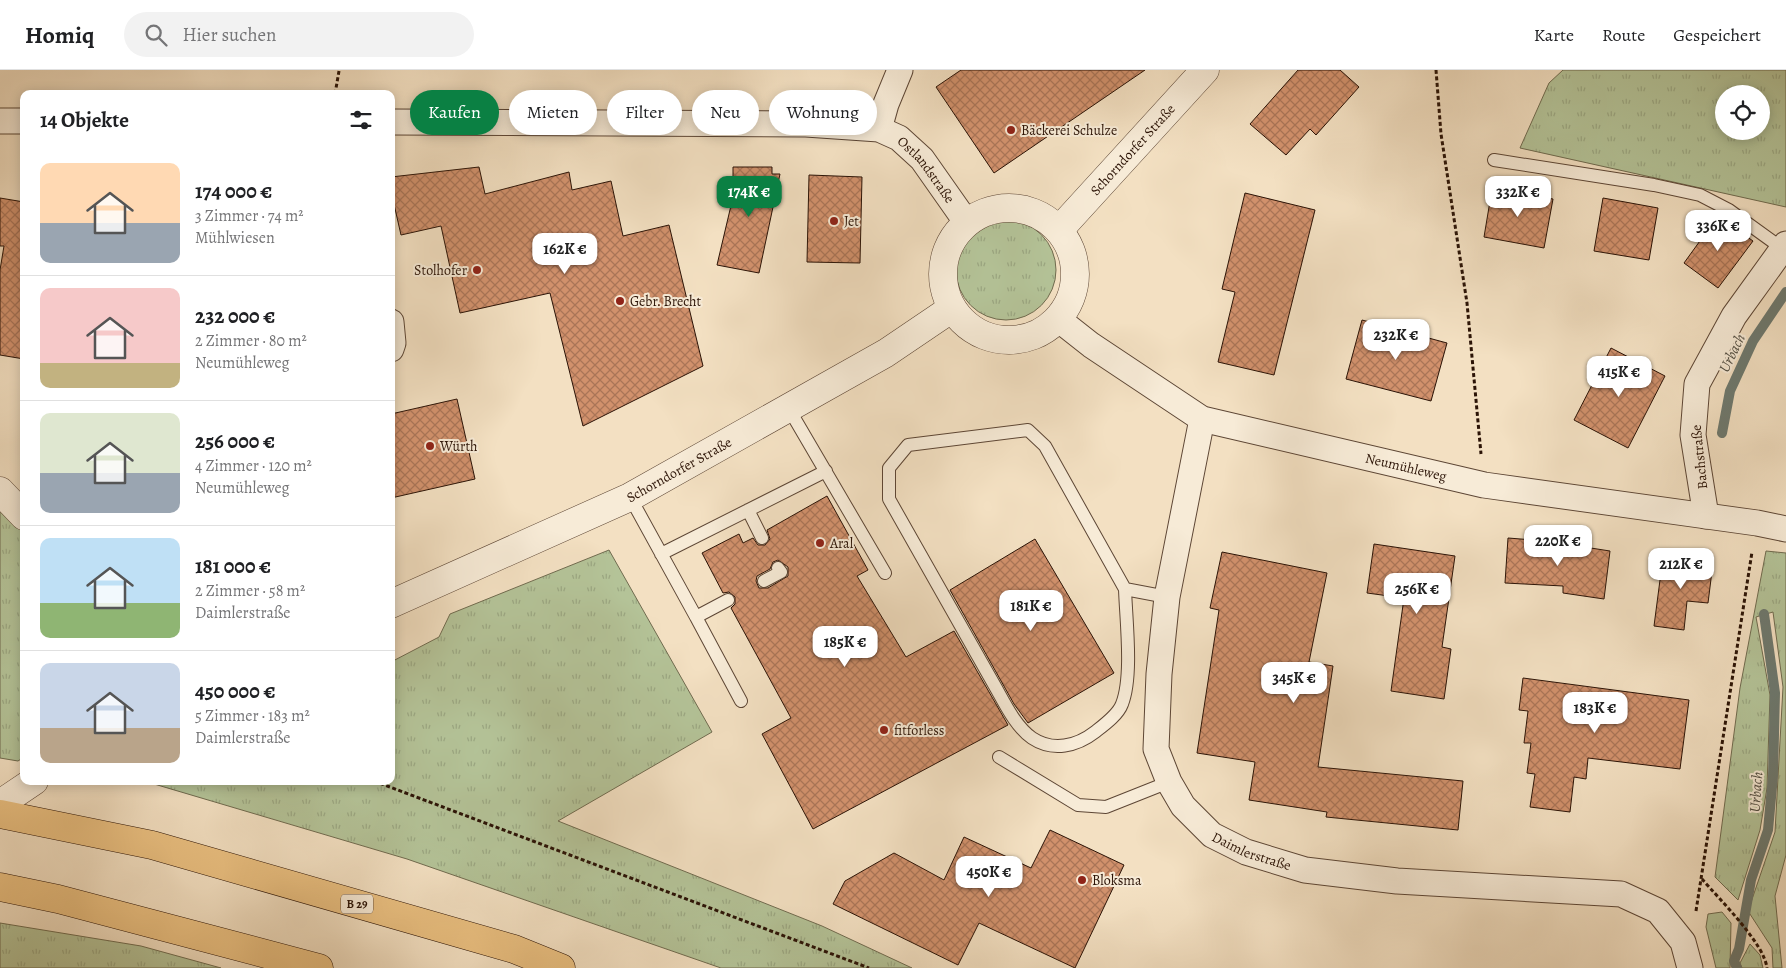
<!DOCTYPE html>
<html lang="de">
<meta charset="utf-8">
<style>
:root{--surface:#fff;--page:#f2f2f2;--text:#202124;--muted:#757577;--line:#e0e0e0;--accent:#0b8043}
body{margin:0;font-family:Alegreya,serif;background:var(--page);color:var(--text);height:100vh;display:flex;flex-direction:column;font-size:19px;white-space:nowrap}
*{box-sizing:border-box;margin:0}
p{font-size:16px;color:var(--muted)}
.icon{flex:none;width:28px;height:28px;fill:none;stroke:currentColor;stroke-width:2;stroke-linecap:round;stroke-linejoin:round}
.map{position:relative;flex:1;overflow:hidden}
.side{position:absolute;left:20px;top:20px;width:375px;height:695px;display:flex;flex-direction:column;background:var(--surface);border-radius:10px;box-shadow:0 2px 12px #0003}
.side>*{flex:none}
.guide{position:absolute;left:410px;top:20px;width:475px;height:45px;display:flex;gap:10px}
.controls{position:absolute;left:1715px;top:15px;display:grid;gap:10px}
.controls a{display:grid;place-items:center;width:55px;height:55px;border-radius:50%;background:var(--surface);box-shadow:0 2px 12px #0003;font-size:25px}
.price{position:absolute;translate:-50% -42px;padding:0 11px;border-radius:10px;background:#fff;color:#222;font-size:16px;line-height:32px;filter:drop-shadow(0 1px 2px #0008)}
.price::after{content:'';position:absolute;left:50%;top:30px;width:15px;height:11px;margin-left:-8px;background:inherit;clip-path:polygon(0 0,100% 0,50% 100%)}
.price.current{background:var(--accent);color:#fff}
ul{padding:0;list-style:none}
li{display:flex;align-items:center;gap:15px;height:125px;padding:0 20px}
li+li{border-top:1px solid var(--line)}
li span{display:grid;place-items:center;flex:none;width:140px;height:100px;border-radius:10px;color:#555}
li>.icon{margin-inline-start:auto}
span .icon{width:60px;height:60px;fill:#fffc;stroke-width:1}
li b{font-size:21px}
h2{display:flex;justify-content:space-between;align-items:center;height:60px;padding:0 20px;font-size:21px}
.pill{padding:0 18px;border-radius:22px;background:var(--surface);box-shadow:0 2px 12px #0003;font-size:18px;line-height:45px}
.pill.current{background:var(--accent);color:#fff}
header{display:flex;align-items:center;gap:30px;box-sizing:border-box;height:70px;padding:0 25px;background:var(--surface);border-bottom:1px solid var(--line)}
header strong{font-size:24px}
nav{display:flex;gap:28px;margin-inline-start:auto;font-size:18px}
.search{width:350px;height:45px;background:var(--page);display:flex;align-items:center;gap:12px;box-sizing:border-box;padding:0 18px;border-radius:28px;color:var(--muted);font-size:19px}
.map>svg:first-child{display:block}
.grass{fill:url(#grass-tufts);stroke:#706b4f;fill-rule:evenodd}
.lines{fill:none;stroke-linecap:round;stroke-linejoin:round}
.stream{stroke:#6e796f;stroke-width:10}
.building{fill:url(#building-cross-hatch);stroke:#2b1306;fill-rule:evenodd}
.service-casing{stroke:#5d4635;stroke-width:14}
.minor-casing{stroke:#5d4635;stroke-width:27}
.tertiary-casing{stroke:#5d4635;stroke-width:29}
.trunk-casing{stroke:#2b1306;stroke-width:29}
.path{stroke:#2b1306;stroke-width:3;stroke-dasharray:4 2.5;stroke-linecap:butt}
.service{stroke:#f7ebd7;stroke-width:12}
.minor{stroke:#f7ebd7;stroke-width:25}
.tertiary{stroke:#f7ebd7;stroke-width:28}
.trunk{stroke:#eac081;stroke-width:28}
.poi-dot{fill:#8f2418;stroke:#f7ebd7;stroke-width:2}
.labels{text-anchor:middle;stroke-width:4;stroke-linejoin:round;paint-order:stroke}
.shield{fill:#f7ebd7;stroke:#685445;stroke-width:1}
.shield-label{font-size:12px;font-weight:bold;fill:#2b1306}
.poi-label{font-size:14px;fill:#2b1306;stroke:#f7ebd7;text-anchor:start}
.street-label{font-size:14px;fill:#2b1306;stroke:#f7ebd7}
.water-label{font-size:15px;font-style:italic;fill:#524e43;stroke:#f7ebd7}
</style>
<header>
<strong>Homiq</strong>
<div class="search"><svg class="icon" aria-label="search" viewBox="0 0 24 24"><circle cx="10" cy="10" r="6"/><path d="M15 15l6 6"/></svg>Hier suchen</div>
<nav><a>Karte</a><a>Route</a><a>Gespeichert</a></nav>
</header>
<div class="map">
<svg width="1786" height="898" viewBox="0 0 1786 898">
<defs>
<pattern id="grass-tufts" width="24" height="20" patternUnits="userSpaceOnUse" patternTransform="scale(1.25)"><rect width="24" height="20" fill="#b4c398"/><path d="M3 7l-1-3M5 7V3M7 7l1-3M15 17l-1-3M17 17v-4M19 17l1-3" fill="none" stroke="#9ba782"/></pattern>
<pattern id="building-cross-hatch" width="8" height="8" patternUnits="userSpaceOnUse" patternTransform="scale(1.25)"><rect width="8" height="8" fill="#d1916c"/><path d="M0 0l8 8M0 8l8-8" fill="none" stroke="#aa7557"/></pattern>
</defs>
<rect width="100%" height="100%" fill="#f3e0c2"/>
<filter id="stains"><feTurbulence type="fractalNoise" baseFrequency=".004" numOctaves="4"/><feColorMatrix values="0 0 0 0 .2 0 0 0 0 .09 0 0 0 0 .02 0 0 0 .5 -.17"/></filter>
<radialGradient id="worn" r=".72"><stop offset=".6" stop-color="#630" stop-opacity="0"/><stop offset="1" stop-color="#630" stop-opacity=".3"/></radialGradient>
<!-- grass -->
<path class="grass" d="M1563,0H1786V137L1520,78L1549,13ZM1724,24H1761V61H1724Z
M956 200a50 50 0 1 1 100 0a50 50 0 1 1-100 0Z
M0,439L24,459V687L18,691L0,688Z
M609,480L712,662L558,751L822,856L912,898H721L407,789L144,711H391V592L439,567L450,544Z
M1766,481L1786,483V785L1775,826L1782,898H1773L1772,878L1748,841L1775,762L1783,617L1773,542L1756,547L1770,625L1767,718L1760,760L1738,830L1715,807L1740,618Z
M1722,842L1731,853L1730,898H1716L1706,857L1708,844Z
M0,853L141,876L221,898H0Z
M1750,874L1760,885L1763,898H1742L1740,893Z"/>
<g class="lines">
<!-- stream -->
<path class="stream" d="M1722,363L1730,321L1753,271L1786,222
M1737,898L1734,891L1739,879L1751,810L1768,760L1773,706L1775,623L1764,544"/>
</g>
<!-- building -->
<path class="building" d="M961,0H1145L994,103L936,17Z
M1298,0H1340L1359,17L1316,65L1310,59L1286,85L1250,54Z
M479,97L485,124L569,102L572,120L611,111L623,166L669,155L703,296L583,356L550,223L460,243L441,156L401,165L391,121V107Z
M733,97H772V104H780L759,203L717,195L733,127Z
M809,105L862,107L860,193L807,192Z
M1492,119L1553,129L1544,178L1484,167Z
M1245,123L1315,140L1274,305L1218,292L1235,222L1222,219Z
M0,128L24,132V289L0,285V200L4,176H0Z
M1603,128L1658,138L1649,190L1594,181Z
M1718,146L1753,171L1718,218L1684,193Z
M1362,250L1447,273L1431,331L1346,309Z
M1611,278L1665,306L1628,378L1574,350Z
M457,329L475,409L391,428V344Z
M827,426L868,500L857,506L906,587L954,561L1008,655L813,759L762,664L791,648L731,538L735,534V527L729,522L723,523L702,483L739,464L743,473L753,468L758,475H765L770,469L767,460ZM778,490L788,497V506L768,518H759L756,511L757,506L770,499L773,492Z
M1508,468L1546,471L1610,481L1604,529L1563,523V516L1505,513Z
M1035,469L1114,603L1028,653L1014,634L950,520Z
M1374,474L1455,486L1442,577L1451,579L1444,629L1391,621L1404,528L1367,523Z
M1222,482L1327,503L1309,592L1333,596L1318,697L1463,711L1458,760L1326,747L1327,742L1249,730L1255,692L1197,683L1219,540L1210,538Z
M1663,487L1713,493L1708,533L1687,531L1684,560L1654,556Z
M1523,608L1689,630L1680,699L1588,688L1586,709L1574,707L1570,742L1530,737L1535,704L1527,703L1531,673H1524L1528,641L1519,640Z
M1050,760L1124,795L1075,898L979,853L958,895L833,834L845,811L894,783L944,810L964,767L1031,798Z"/>
<g class="lines">
<defs>
<path id="service" d="M1494,90L1654,115L1700,125L1729,140L1783,179
M789,339L885,503
M630,427L696,547L728,530
M748,440L762,468
M661,484L826,401
M764,511L781,502L778,498
M1125,519C1126,550 1133,606 1122,634C1118,645 1104,655 1095,662C1077,676 1053,682 1032,668C1016,657 1005,634 996,618L889,429V398L908,375L1028,360L1045,376L1125,519L1167,527
M696,547L741,631
M999,687L1078,735L1106,737L1169,712"/>
<g id="minor">
<path d="M0,51H24"/>
<path id="s1" d="M391,52L806,54L879,59L899,68L922,89L967,153"/>
<path d="M879,59L886,34L900,0"/>
<path id="s2" d="M1058,249L1091,275L1202,349L1484,415L1757,453L1786,459"/>
<path d="M391,252L393,273L391,279"/>
<path id="s3" d="M1202,349L1167,527L1159,604L1156,679L1169,712L1183,736L1212,765L1246,782L1305,800L1397,811L1621,824L1658,841L1683,872L1690,898"/>
<path d="M1706,446L1693,365L1697,314L1734,246L1786,174"/>
</g>
<g id="tertiary">
<circle cx="1009" cy="204" r="66"/>
<path id="s4" d="M1059,160L1205,0"/>
<path d="M0,421L24,446"/>
<path id="s5" d="M391,534L630,427L886,283L951,239"/>
<path d="M0,734L34,711"/>
</g>
<path id="trunk" d="M0,744L152,775L514,879L561,898
M0,817L58,829L319,898"/>
</defs>
<!-- service casing -->
<use href="#service" class="service-casing"/>
<!-- minor casing -->
<use href="#minor" class="minor-casing"/>
<!-- tertiary casing -->
<use href="#tertiary" class="tertiary-casing"/>
<!-- trunk casing -->
<use href="#trunk" class="trunk-casing"/>
<!-- path -->
<path class="path" d="M1436,0L1441,64L1467,233L1481,384
M335,24L339,1
M374,711L869,898
M1702,809C1720,830 1764,873 1767,898
M1696,841L1752,482"/>
<!-- service -->
<use href="#service" class="service"/>
<!-- minor -->
<use href="#minor" class="minor"/>
<!-- tertiary -->
<use href="#tertiary" class="tertiary"/>
<!-- trunk -->
<use href="#trunk" class="trunk"/>
</g>
<!-- markers -->
<g class="poi-dot">
<circle cx="1011" cy="60" r="5"/>
<circle cx="834" cy="151" r="5"/>
<circle cx="477" cy="200" r="5"/>
<circle cx="620" cy="231" r="5"/>
<circle cx="430" cy="376" r="5"/>
<circle cx="820" cy="473" r="5"/>
<circle cx="884" cy="660" r="5"/>
<circle cx="1082" cy="810" r="5"/>
</g>
<g class="labels">
<!-- shield labels -->
<rect class="shield" x="341" y="824.5" width="32" height="19" rx="4"/>
<g class="shield-label">
<text x="357" y="838">B 29</text>
</g>
<!-- poi labels -->
<g class="poi-label">
<text x="1021" y="65">Bäckerei Schulze</text>
<text x="844" y="156">Jet</text>
<text x="467" y="205" text-anchor="end">Stolhofer</text>
<text x="630" y="236">Gebr. Brecht</text>
<text x="440" y="381">Würth</text>
<text x="830" y="478">Aral</text>
<text x="894" y="665">fitforless</text>
<text x="1092" y="815">Bloksma</text>
</g>
<!-- street labels -->
<g class="street-label">
<text dy="5" stroke="none"><textPath href="#s4" startOffset="109">Schorndorfer Straße</textPath></text>
<text dy="5" stroke="none"><textPath href="#s1" startOffset="552">Ostlandstraße</textPath></text>
<text transform="translate(1699 387) rotate(-96)" y="5">Bachstraße</text>
<text dy="5" stroke="none"><textPath href="#s2" startOffset="385">Neumühleweg</textPath></text>
<text dy="5" stroke="none"><textPath href="#s5" startOffset="318">Schorndorfer Straße</textPath></text>
<text dy="5" stroke="none"><textPath href="#s3" startOffset="481">Daimlerstraße</textPath></text>
</g>
<!-- water labels -->
<g class="water-label">
<text transform="translate(1732 283) rotate(-64)" y="5">Urbach</text>
<text transform="translate(1756 722) rotate(-86)" y="5">Urbach</text>
</g>
</g>
<rect width="100%" height="100%" filter="url(#stains)"/>
<rect width="100%" height="100%" fill="url(#worn)"/>
</svg>
<div class="controls">
<a><svg class="icon" aria-label="locate" viewBox="0 0 24 24"><circle cx="12" cy="12" r="6"/><path d="M12 2v4M12 18v4M2 12h4M18 12h4"/></svg></a>
</div>
<b class="price current" style="left:749px;top:148px">174K €</b>
<b class="price" style="left:1518px;top:148px">332K €</b>
<b class="price" style="left:1718px;top:182px">336K €</b>
<b class="price" style="left:565px;top:205px">162K €</b>
<b class="price" style="left:1396px;top:291px">232K €</b>
<b class="price" style="left:1619px;top:328px">415K €</b>
<b class="price" style="left:1558px;top:497px">220K €</b>
<b class="price" style="left:1681px;top:520px">212K €</b>
<b class="price" style="left:1417px;top:545px">256K €</b>
<b class="price" style="left:1031px;top:562px">181K €</b>
<b class="price" style="left:845px;top:598px">185K €</b>
<b class="price" style="left:1294px;top:634px">345K €</b>
<b class="price" style="left:1595px;top:664px">183K €</b>
<b class="price" style="left:989px;top:828px">450K €</b>
<div class="guide">
<a class="pill current">Kaufen</a>
<a class="pill">Mieten</a>
<a class="pill">Filter</a>
<a class="pill">Neu</a>
<a class="pill">Wohnung</a>
</div>
<section class="side">
<h2>14 Objekte<svg class="icon" aria-label="filters" viewBox="0 0 24 24"><path d="M4 7h16M4 17h16"/><circle cx="9" cy="7" r="2"/><circle cx="15" cy="17" r="2"/></svg></h2>
<ul>
<li><span style="background:linear-gradient(#ffd9b3 60%,#9aa5b1 0)"><svg class="icon" aria-label="home" viewBox="0 0 24 24"><path d="M3 11l9-7 9 7M6 9v11h12V9"/></svg></span><div><b>174 000 €</b><p>3 Zimmer · 74 m²</p><p>Mühlwiesen</p></div></li>
<li><span style="background:linear-gradient(#f6c9c9 75%,#c2b280 0)"><svg class="icon" aria-label="home" viewBox="0 0 24 24"><path d="M3 11l9-7 9 7M6 9v11h12V9"/></svg></span><div><b>232 000 €</b><p>2 Zimmer · 80 m²</p><p>Neumühleweg</p></div></li>
<li><span style="background:linear-gradient(#dfe7d0 60%,#9aa5b1 0)"><svg class="icon" aria-label="home" viewBox="0 0 24 24"><path d="M3 11l9-7 9 7M6 9v11h12V9"/></svg></span><div><b>256 000 €</b><p>4 Zimmer · 120 m²</p><p>Neumühleweg</p></div></li>
<li><span style="background:linear-gradient(#bfe0f5 65%,#8fb573 0)"><svg class="icon" aria-label="home" viewBox="0 0 24 24"><path d="M3 11l9-7 9 7M6 9v11h12V9"/></svg></span><div><b>181 000 €</b><p>2 Zimmer · 58 m²</p><p>Daimlerstraße</p></div></li>
<li><span style="background:linear-gradient(#c9d6e8 65%,#b9a48a 0)"><svg class="icon" aria-label="home" viewBox="0 0 24 24"><path d="M3 11l9-7 9 7M6 9v11h12V9"/></svg></span><div><b>450 000 €</b><p>5 Zimmer · 183 m²</p><p>Daimlerstraße</p></div></li>
</ul>
</section>
</div>
